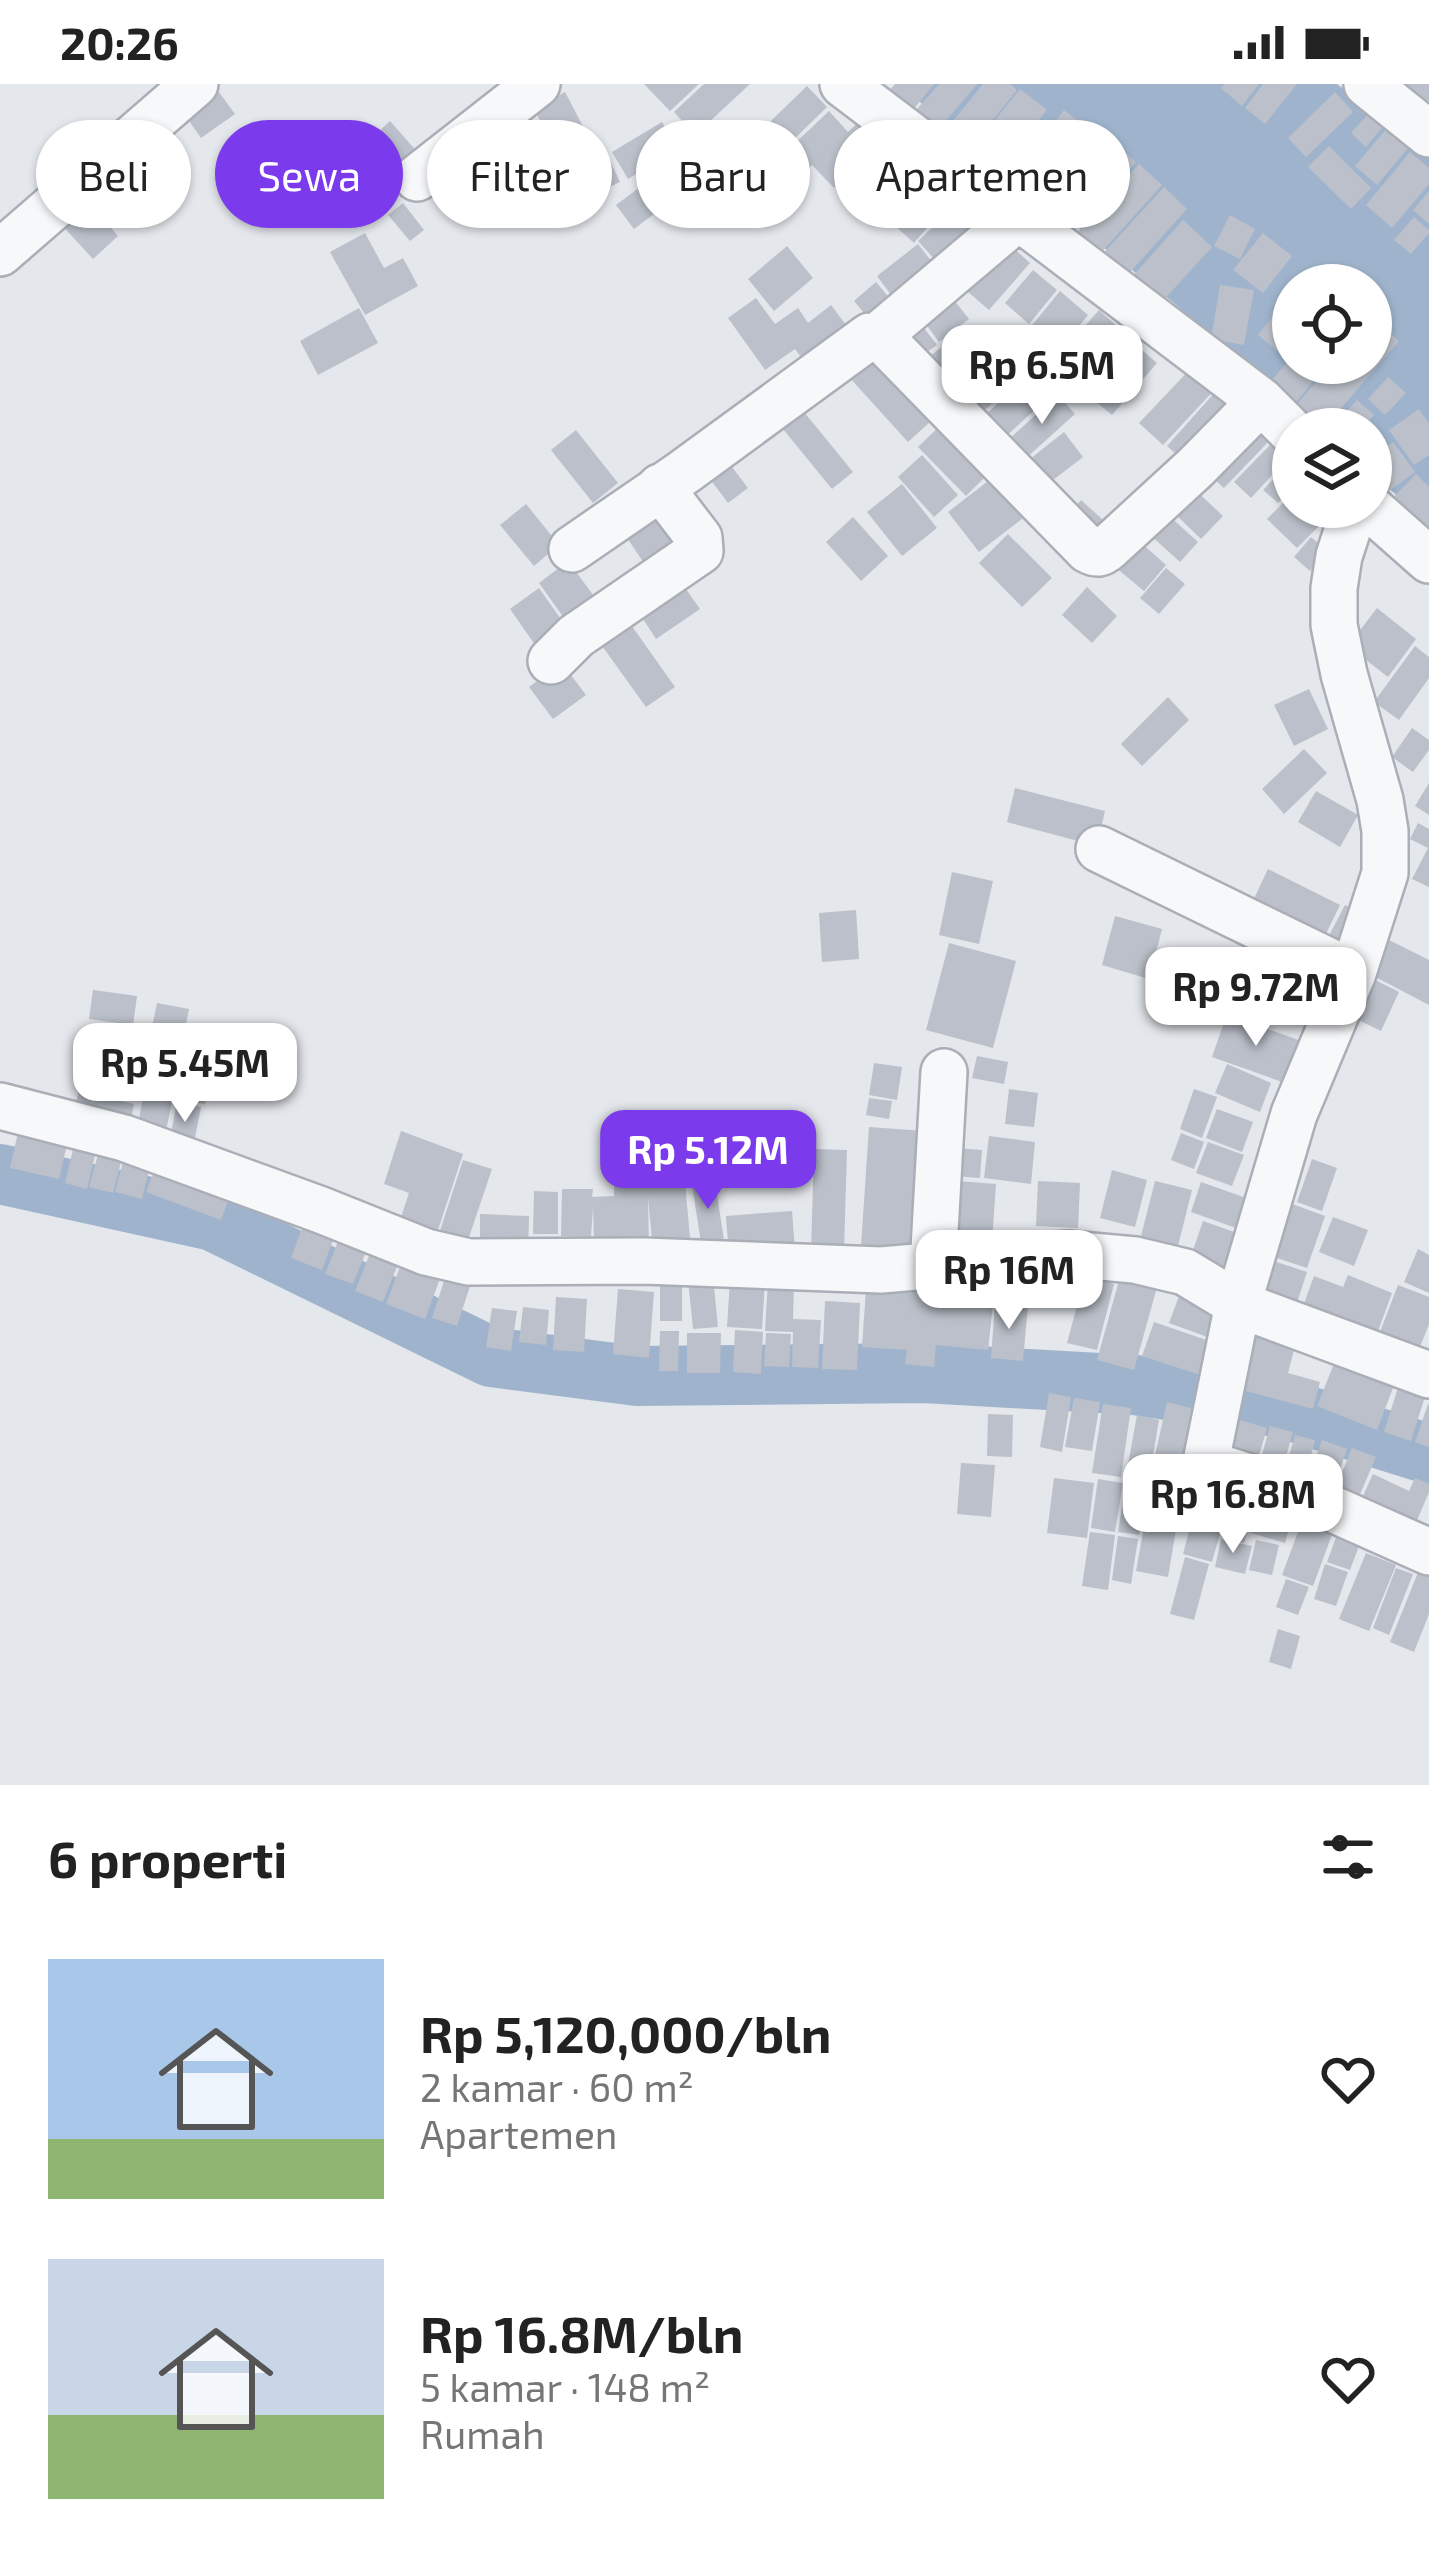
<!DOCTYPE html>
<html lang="id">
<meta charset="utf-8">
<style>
:root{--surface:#fff;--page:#f6f6f6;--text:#222;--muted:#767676;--accent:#7c3aed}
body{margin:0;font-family:"Exo 2",sans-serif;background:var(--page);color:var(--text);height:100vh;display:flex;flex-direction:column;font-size:45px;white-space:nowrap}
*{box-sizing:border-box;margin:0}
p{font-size:39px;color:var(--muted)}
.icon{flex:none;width:66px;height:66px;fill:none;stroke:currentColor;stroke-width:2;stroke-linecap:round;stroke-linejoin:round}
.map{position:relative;height:1701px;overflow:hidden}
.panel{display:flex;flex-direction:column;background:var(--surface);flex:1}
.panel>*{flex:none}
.guide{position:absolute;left:36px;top:36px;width:1359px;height:108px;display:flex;gap:24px}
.controls{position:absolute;left:1272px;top:180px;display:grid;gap:24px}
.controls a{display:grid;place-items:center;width:120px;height:120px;border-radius:50%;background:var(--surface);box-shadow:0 3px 9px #0004;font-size:60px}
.price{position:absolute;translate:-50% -102px;padding:0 27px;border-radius:24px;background:#fff;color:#222;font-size:39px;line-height:78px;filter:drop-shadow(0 3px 6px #0008)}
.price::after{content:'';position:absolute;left:50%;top:72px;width:36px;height:27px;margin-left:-18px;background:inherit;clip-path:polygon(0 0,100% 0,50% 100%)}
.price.active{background:var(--accent);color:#fff}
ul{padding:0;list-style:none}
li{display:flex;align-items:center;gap:36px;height:300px;padding:0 48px}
li span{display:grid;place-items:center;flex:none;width:336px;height:240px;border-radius:0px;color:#555}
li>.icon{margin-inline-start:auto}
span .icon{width:144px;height:144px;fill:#fffc;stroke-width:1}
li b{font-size:51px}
h2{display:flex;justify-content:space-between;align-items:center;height:144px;padding:0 48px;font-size:51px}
.chip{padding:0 42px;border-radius:54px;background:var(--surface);box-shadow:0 3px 9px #0004;font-size:42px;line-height:108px}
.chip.active{background:var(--accent);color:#fff}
.status{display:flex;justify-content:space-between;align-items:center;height:84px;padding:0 60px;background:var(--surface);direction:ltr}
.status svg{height:33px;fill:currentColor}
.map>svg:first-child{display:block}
.water{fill:#9fb4cc;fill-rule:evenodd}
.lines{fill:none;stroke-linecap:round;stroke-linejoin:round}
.river{stroke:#9fb4cc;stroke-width:60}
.building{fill:#bbc0ca}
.minor-casing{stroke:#a9aeb7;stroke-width:50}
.minor{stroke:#f7f8fa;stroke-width:45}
</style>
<div class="status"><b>20:26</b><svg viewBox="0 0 49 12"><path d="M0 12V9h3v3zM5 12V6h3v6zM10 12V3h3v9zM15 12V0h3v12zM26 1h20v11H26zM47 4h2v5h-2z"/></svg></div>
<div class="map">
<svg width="1429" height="1701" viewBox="0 0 1429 1701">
<rect width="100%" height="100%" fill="#e4e7ec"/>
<!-- water -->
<path class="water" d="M897,0H1337L1429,69V439L1371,389V345H1320L1175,220ZM1293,201H1371V279H1293Z"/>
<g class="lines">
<!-- river -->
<path class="river" d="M0,1090L213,1137L491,1273L637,1292L924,1289L1135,1301L1282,1324L1429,1370"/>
</g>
<!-- building -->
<path class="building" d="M213,0L235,30L201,54L180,24Z
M644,0H699L670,27Z
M704,0H750L695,51L674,28Z
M895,0H934L909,31L885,12Z
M939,0H977L939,45L917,25Z
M983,0H1010L1017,6L963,73L939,54Z
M1225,0H1259L1242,22L1221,4Z
M1263,0H1297L1265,40L1245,24Z
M1404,0H1429V34Z
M807,2L827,23L709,138L689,116Z
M1020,5L1047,26L991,95L964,74Z
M565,8L598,71L567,87L534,25Z
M1335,8L1353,28L1306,73L1288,54Z
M1379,18L1393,31L1366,63L1351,49Z
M1064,26L1093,48L1041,115L1012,92Z
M829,27L848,48L865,32L886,54L834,104L812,81L765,126L746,106Z
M390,37L420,71L391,97L361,64Z
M662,38L678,65L628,95L612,68Z
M1392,38L1414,57L1377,101L1355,82Z
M716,41L736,68L634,145L616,121L660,88L657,85Z
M892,50L914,69L885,101L864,82Z
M1107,52L1136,78L1077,145L1047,120Z
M1329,62L1371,104L1351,125L1308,83Z
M1410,68L1429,84V100L1392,144L1366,121Z
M607,70L620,98L585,115L572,87Z
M915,71L931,86L894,128L878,113Z
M1139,80L1162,101L1097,173L1074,152Z
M940,86L961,105L914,159L893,140Z
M1164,103L1187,125L1123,196L1099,174Z
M1429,107V140L1413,126Z
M970,108L999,140L946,188L918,157Z
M86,115L118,152L93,175L60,139Z
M403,119L424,146L410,157L388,131Z
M1230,131L1255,145L1240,175L1214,162Z
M1414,133L1429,146V149L1411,170L1394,156Z
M1183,136L1212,163L1159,221L1130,195Z
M365,149L384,184L403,174L418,202L365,231L330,168Z
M1263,149L1292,172L1263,209L1233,186Z
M1001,153L1030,179L989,226L960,201Z
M918,160L942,191L900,223L877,192Z
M787,162L813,194L774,227L748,195Z
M1033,186L1057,206L1029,240L1005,219Z
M1308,189L1323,201H1298Z
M876,198L897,223L874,241L854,217Z
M1220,201L1254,206L1244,261L1211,255Z
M946,206L969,235L939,258L917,228Z
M1060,207L1088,231L1038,292L1010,268Z
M1293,208V268L1287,275L1258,251Z
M756,214L775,240L798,224L808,239L831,221L855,253L810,286L795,265L765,286L728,234Z
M359,224L378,259L318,291L300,257Z
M1099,226L1127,251L1070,314L1043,290Z
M1371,233L1399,257L1323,345H1314L1292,326L1332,279H1371Z
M971,241L991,266L949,297L930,272Z
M924,244L937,261L912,279L900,262Z
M1128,254L1157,279L1112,331L1083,307Z
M881,262L941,328L908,358L849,293Z
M994,266L1019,293L982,329L956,303Z
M1293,271V279H1328L1293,322L1268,301Z
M1195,280L1218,302L1163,361L1139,339Z
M1388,293L1406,309L1385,331L1368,315Z
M1023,296L1043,318L1002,356L982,334Z
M1217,306L1242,328L1192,384L1167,362Z
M1058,311L1075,330L1025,375L1008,356Z
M1357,316L1374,331L1362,345H1331Z
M1419,325L1429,340V371L1414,381L1389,346Z
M804,328L853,388L832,405L783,345Z
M1251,331L1273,353L1224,404L1201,383Z
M948,334L995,383L966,412L918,363Z
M576,346L618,399L593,419L551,366Z
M1064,348L1083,373L1048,400L1030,375Z
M1393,358L1415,388L1378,415L1371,406V374Z
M1271,360L1287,375L1251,414L1234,398Z
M922,371L958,411L934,433L898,393Z
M1293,374V403L1278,419L1263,406Z
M726,375L748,404L728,419L707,391Z
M1005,384L1036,424L979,468L948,428Z
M1416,390L1429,403V464L1385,422Z
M902,400L937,444L902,472L867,428Z
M1191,402L1223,432L1201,455L1169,424Z
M1293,409V423H1338L1297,464L1267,435Z
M657,412L689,460L650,488L617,439Z
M1081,416L1112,444L1094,465L1063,437Z
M526,420L559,461L534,482L500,441Z
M1166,429L1198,458L1180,478L1148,449Z
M853,433L888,472L861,497L826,458Z
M1008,450L1052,494L1022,523L979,479Z
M1311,453L1328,467L1310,487L1294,473Z
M1138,456L1166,481L1144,507L1115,483Z
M568,477L599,519L569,541L539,499Z
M1166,484L1185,500L1159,530L1140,514Z
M676,491L700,525L656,555L634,521Z
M1087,503L1117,532L1092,559L1062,531Z
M539,504L567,544L538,565L510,525Z
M1377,524L1416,555L1388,593L1348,562Z
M629,538L675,603L646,623L600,559Z
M1415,562L1429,573V594L1399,636L1374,618Z
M562,579L586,611L553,635L529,603Z
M1309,605L1328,645L1294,662L1274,621Z
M1168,613L1189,636L1142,682L1121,660Z
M1412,644L1429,656V666L1413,688L1392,673Z
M1304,665L1327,689L1284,730L1262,705Z
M1429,699V731L1415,722Z
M1015,704L1105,727L1097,762L1007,738Z
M1316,707L1358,731L1340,763L1298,738Z
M1418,739L1429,745V803L1412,795L1428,764L1410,755Z
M1268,785L1340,821L1319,864L1250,823Z
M952,788L993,797L979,860L939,851Z
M1345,821L1361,829L1337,873L1322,865Z
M856,826L859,875L822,878L819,829Z
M1115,832L1162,845L1149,895L1102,881Z
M1383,853L1429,876V921L1366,888Z
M949,859L1016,877L993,964L926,946Z
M1365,891L1399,908L1381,947L1346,930Z
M93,906L137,912L133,941L89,935Z
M157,919L189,925L176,989L144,983Z
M1227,930L1301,957L1285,999L1212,973Z
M90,946L132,953L127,981L85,974Z
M977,972L1008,978L1004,1000L972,994Z
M874,979L902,983L897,1016L869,1011Z
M1227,980L1271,999L1260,1028L1215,1009Z
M84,981L118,987L112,1015L134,1020L129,1045L73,1034Z
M122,986L143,990L138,1016L116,1011Z
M183,987L210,992L205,1020L177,1015Z
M146,996L175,1002L165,1052L137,1046Z
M1009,1005L1038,1009L1034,1043L1005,1040Z
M1194,1005L1217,1013L1202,1054L1180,1045Z
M869,1014L892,1017L889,1035L866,1031Z
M177,1018L201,1023L193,1064L169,1060Z
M1217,1025L1253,1038L1242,1068L1206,1054Z
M20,1040L69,1052L59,1095L10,1084Z
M869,1043L924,1047L916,1182L860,1177Z
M401,1047L463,1070L437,1149L400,1136L409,1109L384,1100Z
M1181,1049L1204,1058L1194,1085L1171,1076Z
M989,1052L1035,1058L1031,1100L984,1094Z
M76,1053L98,1059L87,1105L65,1099Z
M1208,1058L1244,1071L1232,1102L1196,1089Z
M101,1060L124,1066L113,1109L89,1103Z
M942,1063L982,1066L980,1094L940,1091Z
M814,1065L847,1066L844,1167H811Z
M126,1067L152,1074L142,1115L115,1108Z
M160,1071L235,1099L221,1136L146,1108Z
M1312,1075L1337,1084L1322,1127L1297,1118Z
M463,1076L492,1085L465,1165L437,1156Z
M1112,1086L1147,1096L1135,1143L1100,1134Z
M684,1087L690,1154L652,1156L648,1113L649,1164L594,1158L593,1123L591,1153L561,1152L562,1105H593L592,1113L614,1112V1098L647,1097V1090Z
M944,1096L996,1100L992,1157L940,1153Z
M1038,1097L1080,1099L1078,1144L1036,1142Z
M1155,1097L1192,1106L1176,1170L1139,1160Z
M715,1098L724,1156L701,1159L692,1101Z
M1201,1098L1249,1115L1239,1145L1191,1128Z
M534,1107L558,1108V1150H533Z
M1284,1117L1325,1132L1307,1184L1265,1170Z
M309,1126L340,1137L322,1186L291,1174Z
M792,1127L795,1168L729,1173L726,1132Z
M480,1130L529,1132L528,1168L480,1167Z
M1333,1133L1368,1146L1354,1182L1319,1168Z
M1203,1137L1237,1149L1222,1190L1189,1178Z
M344,1142L372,1153L353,1200L325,1190Z
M376,1154L404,1165L383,1218L355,1207Z
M1418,1165L1429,1171V1209L1404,1198Z
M406,1167L445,1181L425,1235L386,1220Z
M1265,1174L1307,1188L1293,1231L1251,1217Z
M449,1182L474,1190L457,1242L432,1234Z
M1348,1191L1392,1209L1371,1266L1301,1228L1314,1192L1343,1203Z
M1085,1192L1114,1200L1097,1266L1067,1259Z
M713,1193L718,1243L693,1245L688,1195Z
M1120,1193L1157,1203L1134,1286L1097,1276Z
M730,1195L765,1197L762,1245L727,1243Z
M660,1197H682V1237H660Z
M768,1197L794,1198L793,1235L821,1236L818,1284L792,1283L793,1248L765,1247Z
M913,1198L942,1201L941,1215L993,1220L988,1266L936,1261L934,1283L905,1280L907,1266L862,1263L866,1205L912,1209Z
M1398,1201L1429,1213V1240L1415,1276L1375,1261Z
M618,1205L654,1208L649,1274L613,1270Z
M1181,1207L1233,1227L1221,1258L1169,1239Z
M556,1213L587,1215L584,1268L553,1266Z
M825,1217L860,1219L857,1286L822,1285Z
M995,1219L1028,1222L1023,1277L991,1274Z
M523,1223L549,1226L546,1261L519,1258Z
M492,1224L517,1227L511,1267L486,1263Z
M1154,1238L1215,1259L1203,1292L1142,1272Z
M1253,1239L1298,1250L1288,1289L1320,1298L1313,1325L1235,1304Z
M735,1246L763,1248L761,1290L733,1288Z
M660,1247H679L678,1287H659Z
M687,1249H721L720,1289H687Z
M766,1249L791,1250L789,1283L764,1282Z
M1340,1265L1399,1288L1377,1346L1317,1322Z
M1401,1294L1428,1303L1411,1357L1384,1348Z
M1049,1309L1071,1313L1062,1368L1040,1363Z
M1074,1314L1100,1318L1092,1367L1065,1363Z
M1167,1318L1206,1328L1188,1399L1151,1389Z
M1103,1320L1131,1324L1121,1393L1092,1389Z
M1428,1320L1429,1321V1363L1415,1358Z
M988,1330L1013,1331L1012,1373L987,1372Z
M1137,1331L1159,1336L1149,1396L1126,1392Z
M1237,1335L1267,1344L1256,1382L1227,1374Z
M1270,1342L1293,1348L1281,1391L1258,1385Z
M1295,1351L1315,1356L1304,1398L1283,1393Z
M1322,1356L1347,1365L1333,1406L1308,1397Z
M1352,1364L1376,1373L1355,1422L1332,1413Z
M961,1379L995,1381L991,1433L957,1430Z
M1373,1390L1409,1407L1415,1394L1429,1400V1408L1412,1448L1357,1425Z
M1204,1391L1234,1400L1212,1478L1183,1470Z
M1054,1394L1094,1399L1087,1454L1047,1449Z
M1098,1395L1123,1399L1115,1448L1091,1444Z
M1126,1397L1147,1401L1139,1451L1118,1448Z
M1236,1403L1258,1409L1244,1459L1223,1453Z
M1150,1410L1181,1416L1168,1493L1136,1487Z
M1260,1415L1295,1424L1285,1459L1251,1449Z
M1302,1437L1333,1448L1313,1502L1282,1491Z
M1339,1445L1362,1454L1350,1486L1327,1478Z
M1090,1448L1115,1451L1108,1506L1082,1502Z
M1118,1452L1138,1455L1131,1500L1112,1496Z
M1221,1455L1252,1462L1245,1490L1215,1483Z
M1256,1456L1279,1461L1272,1491L1249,1486Z
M1366,1469L1396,1481L1369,1547L1339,1535Z
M1185,1473L1209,1480L1194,1536L1170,1530Z
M1325,1480L1348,1488L1336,1522L1314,1515Z
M1421,1481L1429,1485V1530L1414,1568L1390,1558Z
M1396,1484L1413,1490L1389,1551L1373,1544Z
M1286,1495L1309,1503L1298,1531L1276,1523Z
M1278,1545L1300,1552L1291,1585L1269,1578Z"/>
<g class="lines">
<defs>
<path id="minor" d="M843,0L1261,317L1293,349
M1367,0L1429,50
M417,94L537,0
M0,169L195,0
M878,252L1020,132
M1355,423L1339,472L1334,504V541L1344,590L1380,716L1385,747V789L1353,889L1294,1030L1238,1220L1207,1373L1214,1382L1288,1405L1429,1468
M1369,423L1429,476
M572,465L684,388L870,252H878L885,258L1088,466C1097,471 1101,470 1109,463L1196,383L1261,317
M551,577L576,552L700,467L699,454L660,403
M1099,765L1353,889
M0,1022L124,1054L321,1126L426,1168L469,1178L644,1177L881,1186L1069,1170L1135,1176L1185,1188L1238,1220L1429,1291
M933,1183L944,988"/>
</defs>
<!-- minor casing -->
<use href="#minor" class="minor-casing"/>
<!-- minor -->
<use href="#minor" class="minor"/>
</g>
</svg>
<div class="controls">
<a><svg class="icon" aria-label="locate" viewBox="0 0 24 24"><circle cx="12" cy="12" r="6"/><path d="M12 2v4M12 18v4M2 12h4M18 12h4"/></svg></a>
<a><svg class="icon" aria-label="layers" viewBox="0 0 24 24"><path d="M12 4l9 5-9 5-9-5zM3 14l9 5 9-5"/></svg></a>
</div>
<b class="price" style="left:1042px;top:343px">Rp 6.5M</b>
<b class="price" style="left:1256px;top:965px">Rp 9.72M</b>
<b class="price" style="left:185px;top:1041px">Rp 5.45M</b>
<b class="price active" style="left:708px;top:1128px">Rp 5.12M</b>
<b class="price" style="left:1009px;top:1248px">Rp 16M</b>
<b class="price" style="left:1233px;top:1472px">Rp 16.8M</b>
<div class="guide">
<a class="chip">Beli</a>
<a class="chip active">Sewa</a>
<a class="chip">Filter</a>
<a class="chip">Baru</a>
<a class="chip">Apartemen</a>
</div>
</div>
<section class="panel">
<h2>6 properti<svg class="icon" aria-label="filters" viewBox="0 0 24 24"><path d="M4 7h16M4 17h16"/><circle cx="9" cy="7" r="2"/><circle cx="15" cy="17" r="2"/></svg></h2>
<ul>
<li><span style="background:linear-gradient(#a9c7e8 75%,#8fb573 0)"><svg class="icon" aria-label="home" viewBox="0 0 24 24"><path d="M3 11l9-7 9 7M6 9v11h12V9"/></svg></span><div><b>Rp 5,120,000/bln</b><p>2 kamar · 60 m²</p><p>Apartemen</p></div><svg class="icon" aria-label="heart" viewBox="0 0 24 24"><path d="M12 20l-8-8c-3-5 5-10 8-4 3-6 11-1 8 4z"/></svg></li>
<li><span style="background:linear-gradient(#c9d6e8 65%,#8fb573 0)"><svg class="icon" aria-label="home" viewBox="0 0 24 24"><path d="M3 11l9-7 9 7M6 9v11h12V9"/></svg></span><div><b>Rp 16.8M/bln</b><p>5 kamar · 148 m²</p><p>Rumah</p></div><svg class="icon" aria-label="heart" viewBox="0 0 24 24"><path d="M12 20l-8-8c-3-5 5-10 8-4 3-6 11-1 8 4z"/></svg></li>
</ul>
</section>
